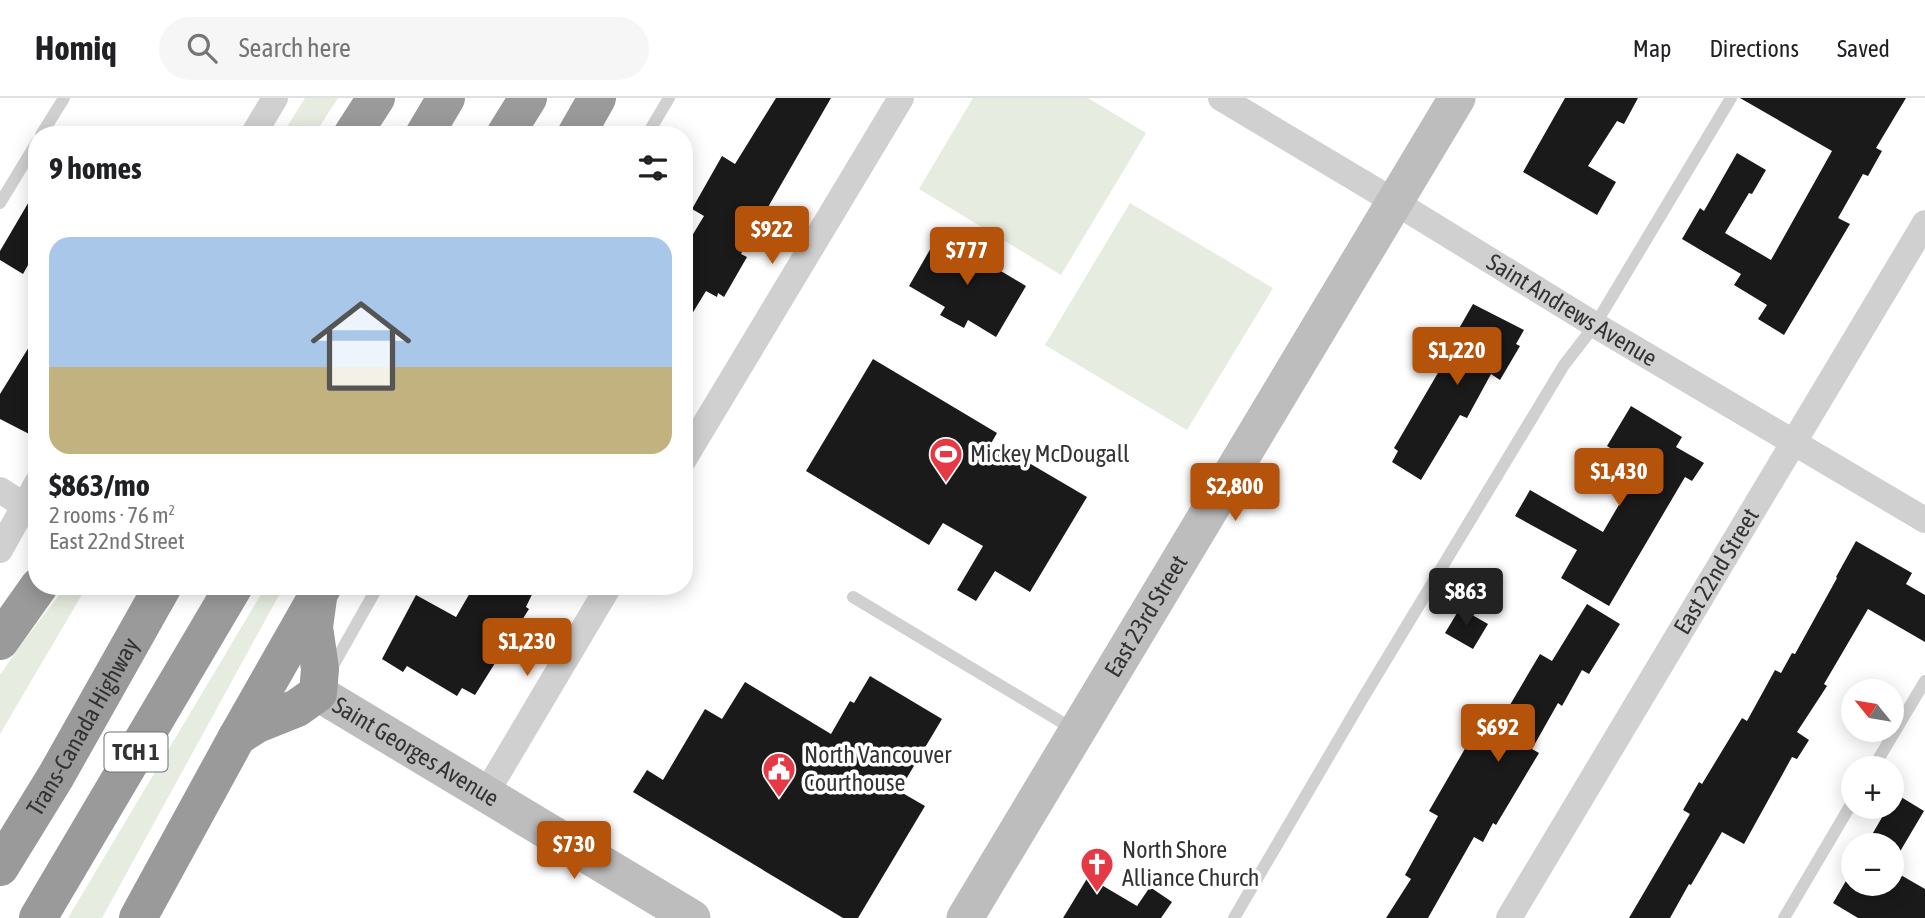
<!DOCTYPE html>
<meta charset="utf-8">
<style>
:root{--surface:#fff;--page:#f6f6f6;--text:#202124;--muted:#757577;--line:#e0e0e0;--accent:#b45309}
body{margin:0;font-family:"Asap Condensed",sans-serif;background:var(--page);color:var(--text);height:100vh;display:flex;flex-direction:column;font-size:26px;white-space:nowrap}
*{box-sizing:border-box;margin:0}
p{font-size:23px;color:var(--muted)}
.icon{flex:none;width:38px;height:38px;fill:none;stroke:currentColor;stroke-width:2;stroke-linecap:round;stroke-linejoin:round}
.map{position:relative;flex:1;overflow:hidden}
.drawer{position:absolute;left:28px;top:28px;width:665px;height:469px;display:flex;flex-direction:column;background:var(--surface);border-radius:28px;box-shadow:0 4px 18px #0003}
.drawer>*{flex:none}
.needle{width:46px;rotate:300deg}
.tools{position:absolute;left:1841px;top:581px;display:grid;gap:14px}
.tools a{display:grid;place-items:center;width:63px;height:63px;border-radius:50%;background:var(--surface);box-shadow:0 4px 18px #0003;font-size:35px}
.price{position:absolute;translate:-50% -60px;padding:0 16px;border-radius:7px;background:var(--accent);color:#fff;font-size:23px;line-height:46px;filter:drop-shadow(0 2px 4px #0008)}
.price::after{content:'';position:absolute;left:50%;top:42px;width:21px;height:16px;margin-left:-10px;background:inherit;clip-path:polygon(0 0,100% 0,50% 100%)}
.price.on{background:#222;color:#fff}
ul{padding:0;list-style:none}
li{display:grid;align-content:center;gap:14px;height:371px;padding:0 21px}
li+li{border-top:2px solid var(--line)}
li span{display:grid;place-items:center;height:217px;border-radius:21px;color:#555}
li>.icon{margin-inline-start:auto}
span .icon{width:126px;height:126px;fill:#fffc;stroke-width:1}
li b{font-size:30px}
h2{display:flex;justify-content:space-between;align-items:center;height:84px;padding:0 21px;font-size:30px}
header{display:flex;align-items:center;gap:42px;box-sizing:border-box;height:98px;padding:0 35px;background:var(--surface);border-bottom:2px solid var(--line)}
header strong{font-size:33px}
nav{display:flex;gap:38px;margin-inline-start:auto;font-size:24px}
.search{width:490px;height:63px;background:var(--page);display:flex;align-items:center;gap:18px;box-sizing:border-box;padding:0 24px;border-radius:38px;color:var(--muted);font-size:26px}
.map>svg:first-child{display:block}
.green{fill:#e6ecdf}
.building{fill:#1a1a1a}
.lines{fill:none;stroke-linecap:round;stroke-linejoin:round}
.lane{stroke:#d0d0d0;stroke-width:12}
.street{stroke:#d0d0d0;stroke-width:26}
.secondary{stroke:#bdbdbd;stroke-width:37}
.highway{stroke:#9a9a9a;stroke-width:38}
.labels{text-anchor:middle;stroke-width:7;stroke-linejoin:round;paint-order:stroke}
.shield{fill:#fff;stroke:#707070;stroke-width:2}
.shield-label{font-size:23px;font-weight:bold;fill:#333}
.street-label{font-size:24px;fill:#333;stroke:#fff}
.poi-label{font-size:24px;fill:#333;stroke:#fff;text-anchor:start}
</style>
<header>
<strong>Homiq</strong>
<div class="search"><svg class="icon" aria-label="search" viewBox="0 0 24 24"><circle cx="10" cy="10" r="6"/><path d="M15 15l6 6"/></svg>Search here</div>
<nav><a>Map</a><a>Directions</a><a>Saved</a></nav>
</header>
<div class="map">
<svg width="1925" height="820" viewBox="0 0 1925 820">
<rect width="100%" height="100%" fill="#fff"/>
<!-- green -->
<path class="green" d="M305,0H338L314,37H282Z
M973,0H1088L1146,35L1061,177L919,91Z
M1130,105L1273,190L1187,332L1045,247Z
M66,488H87L0,636V577L20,548Z
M266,488H284L102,820H68Z"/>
<!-- building -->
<path class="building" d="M776,0H831L741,156L747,159L724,199L718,195L717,199L706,193L684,229V151L704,118L692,111L722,58L735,66Z
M1565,0H1638L1624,26L1617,23L1588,68L1616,84L1597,117L1523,74Z
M1740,0H1906L1876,50L1882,53L1868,78L1863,76L1838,120L1850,126L1784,237L1758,221L1767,207L1734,187L1741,176L1682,141L1700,110L1704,113L1737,55L1766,72L1752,96L1749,95L1725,135L1771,162L1832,53Z
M37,90V151L23,176L0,162V153Z
M939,136L1026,188L996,239L968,222L964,230L940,217L945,209L909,188Z
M1473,206L1524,232L1516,246L1520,248L1500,282L1491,276L1467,320L1460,317L1421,382L1392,364L1398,353L1394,350L1449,256L1459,237L1457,234Z
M37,236V340L0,321V296Z
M873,261L997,335L989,349L1026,371L1029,365L1087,399L1030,494L995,473L976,503L957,492L983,448L943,425L929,447L806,373Z
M1631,308L1682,339L1676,349L1704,365L1692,383L1685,379L1609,508L1561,480L1577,452L1515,418L1530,392L1603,434L1641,369L1607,348Z
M1856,443L1912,475L1906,486L1925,497V544L1868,511L1824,586L1827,588L1797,634L1809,642L1797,661L1792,659L1744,746L1722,734L1691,787L1689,786L1670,820H1629L1690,716L1683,712L1699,684L1702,686L1742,620L1747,623L1775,572L1781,575L1792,555L1795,556L1837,480L1836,479Z
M474,488H536L526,509L529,511L475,597L462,590L457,598L407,568L403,574L382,561L416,497L456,519Z
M1587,506L1620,526L1589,576L1582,572L1562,608L1558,605L1532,651L1539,655L1496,727L1493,725L1483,744L1474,739L1428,820H1386L1411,781L1405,777L1438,718L1429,713L1489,609L1504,617L1540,556L1552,563Z
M1460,510L1488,526L1473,551L1445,535Z
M870,578L942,621L899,693L925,708L858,820H843L633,694L647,672L663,682L705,611L722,621L745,584L831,636L850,603L854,605Z
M1896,696L1924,713L1892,767V747H1866L1888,709H1892V703Z
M1853,771V786H1892V772L1925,791V820H1858L1833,805Z
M1088,779L1137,808L1150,789L1172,804L1161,820H1063Z"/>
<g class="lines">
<!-- lane -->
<path class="lane" d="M41,37L64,0
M647,37L669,0
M0,105L37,44
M853,499L1073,631
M330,573L378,488
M1873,670L1925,583
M1234,820L1363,600L1564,267L1595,227L1731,0
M1784,820L1853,703"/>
<!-- street -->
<g class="street">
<path id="s1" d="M1221,0L1395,104L1595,227L1925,422"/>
<path d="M253,37L275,0"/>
<path d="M684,361L901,0"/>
<path d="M0,392L23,407"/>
<path d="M0,452L37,385"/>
<path d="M485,697L609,488"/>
<path id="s2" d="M1509,820L1925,125"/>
</g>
<!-- secondary -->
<g class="secondary">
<path id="s3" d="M318,595L692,820"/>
<path id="s4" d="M965,820L1457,0"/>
</g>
<!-- highway -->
<g class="highway">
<path d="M352,37L376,0"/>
<path d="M424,37L446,0"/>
<path d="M505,37L528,0"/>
<path d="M576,37L597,0"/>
<path d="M0,543L39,488"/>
<path d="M237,639L257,626L297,610L318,595L320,571L314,529L318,500"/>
<path id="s5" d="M0,769L56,678L163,488"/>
<path d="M38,820L234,488"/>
<path d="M138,820L237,639L323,488"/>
</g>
</g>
<!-- icons -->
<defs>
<symbol id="stadium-pin" viewBox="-11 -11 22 30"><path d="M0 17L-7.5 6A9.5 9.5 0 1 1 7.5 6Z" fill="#e63946" stroke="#fff"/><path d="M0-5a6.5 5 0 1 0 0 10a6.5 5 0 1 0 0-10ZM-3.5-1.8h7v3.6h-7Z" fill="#fff"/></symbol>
<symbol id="civic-pin" viewBox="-11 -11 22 30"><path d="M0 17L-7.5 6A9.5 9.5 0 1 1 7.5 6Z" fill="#e63946" stroke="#fff"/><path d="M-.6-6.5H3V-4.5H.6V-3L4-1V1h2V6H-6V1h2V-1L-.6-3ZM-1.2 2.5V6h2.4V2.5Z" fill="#fff"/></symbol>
<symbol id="church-pin" viewBox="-11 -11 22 30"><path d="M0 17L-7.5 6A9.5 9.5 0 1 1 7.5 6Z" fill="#e63946" stroke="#fff"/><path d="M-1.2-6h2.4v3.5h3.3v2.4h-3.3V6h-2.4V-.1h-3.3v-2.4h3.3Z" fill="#fff"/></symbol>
</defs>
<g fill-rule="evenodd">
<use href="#stadium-pin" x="927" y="337" width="38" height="52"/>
<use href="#civic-pin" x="760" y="652" width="38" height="52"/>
<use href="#church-pin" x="1078" y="747" width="38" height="52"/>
</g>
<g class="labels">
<!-- shield labels -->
<rect class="shield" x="104.5" y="634.5" width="63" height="39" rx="5"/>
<g class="shield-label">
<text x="136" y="662">TCH 1</text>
</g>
<!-- street labels -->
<g class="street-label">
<text dy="8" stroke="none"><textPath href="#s1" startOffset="410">Saint Andrews Avenue</textPath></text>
<text dy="8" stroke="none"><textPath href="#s2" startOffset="404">East 22nd Street</textPath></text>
<text dy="8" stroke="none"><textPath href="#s4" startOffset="352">East 23rd Street</textPath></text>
<text dy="8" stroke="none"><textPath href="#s5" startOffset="163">Trans-Canada Highway</textPath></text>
<text dy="8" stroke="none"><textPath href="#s3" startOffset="114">Saint Georges Avenue</textPath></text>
</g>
<!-- poi labels -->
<g class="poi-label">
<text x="970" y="364">Mickey McDougall</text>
<text x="804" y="665">North Vancouver<tspan x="804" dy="28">Courthouse</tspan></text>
<text x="1122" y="760">North Shore<tspan x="1122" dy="28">Alliance Church</tspan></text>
</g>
</g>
</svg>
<div class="tools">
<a><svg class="needle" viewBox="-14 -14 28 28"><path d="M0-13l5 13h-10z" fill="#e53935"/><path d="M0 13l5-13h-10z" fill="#757577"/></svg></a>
<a>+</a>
<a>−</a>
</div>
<b class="price" style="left:772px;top:168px">$922</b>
<b class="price" style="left:967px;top:189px">$777</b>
<b class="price" style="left:1457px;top:289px">$1,220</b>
<b class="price" style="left:1619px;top:410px">$1,430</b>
<b class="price" style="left:1235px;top:425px">$2,800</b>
<b class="price on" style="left:1466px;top:530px">$863</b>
<b class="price" style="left:527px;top:580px">$1,230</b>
<b class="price" style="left:1498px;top:666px">$692</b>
<b class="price" style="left:574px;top:783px">$730</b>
<section class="drawer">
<h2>9 homes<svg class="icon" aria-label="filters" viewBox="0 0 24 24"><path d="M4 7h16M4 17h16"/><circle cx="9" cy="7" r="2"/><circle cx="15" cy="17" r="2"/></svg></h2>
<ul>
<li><span style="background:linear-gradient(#a9c7e8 60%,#c2b280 0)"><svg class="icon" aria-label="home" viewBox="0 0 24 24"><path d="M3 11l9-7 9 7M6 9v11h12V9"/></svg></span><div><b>$863/mo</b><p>2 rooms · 76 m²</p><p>East 22nd Street</p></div></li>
</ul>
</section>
</div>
